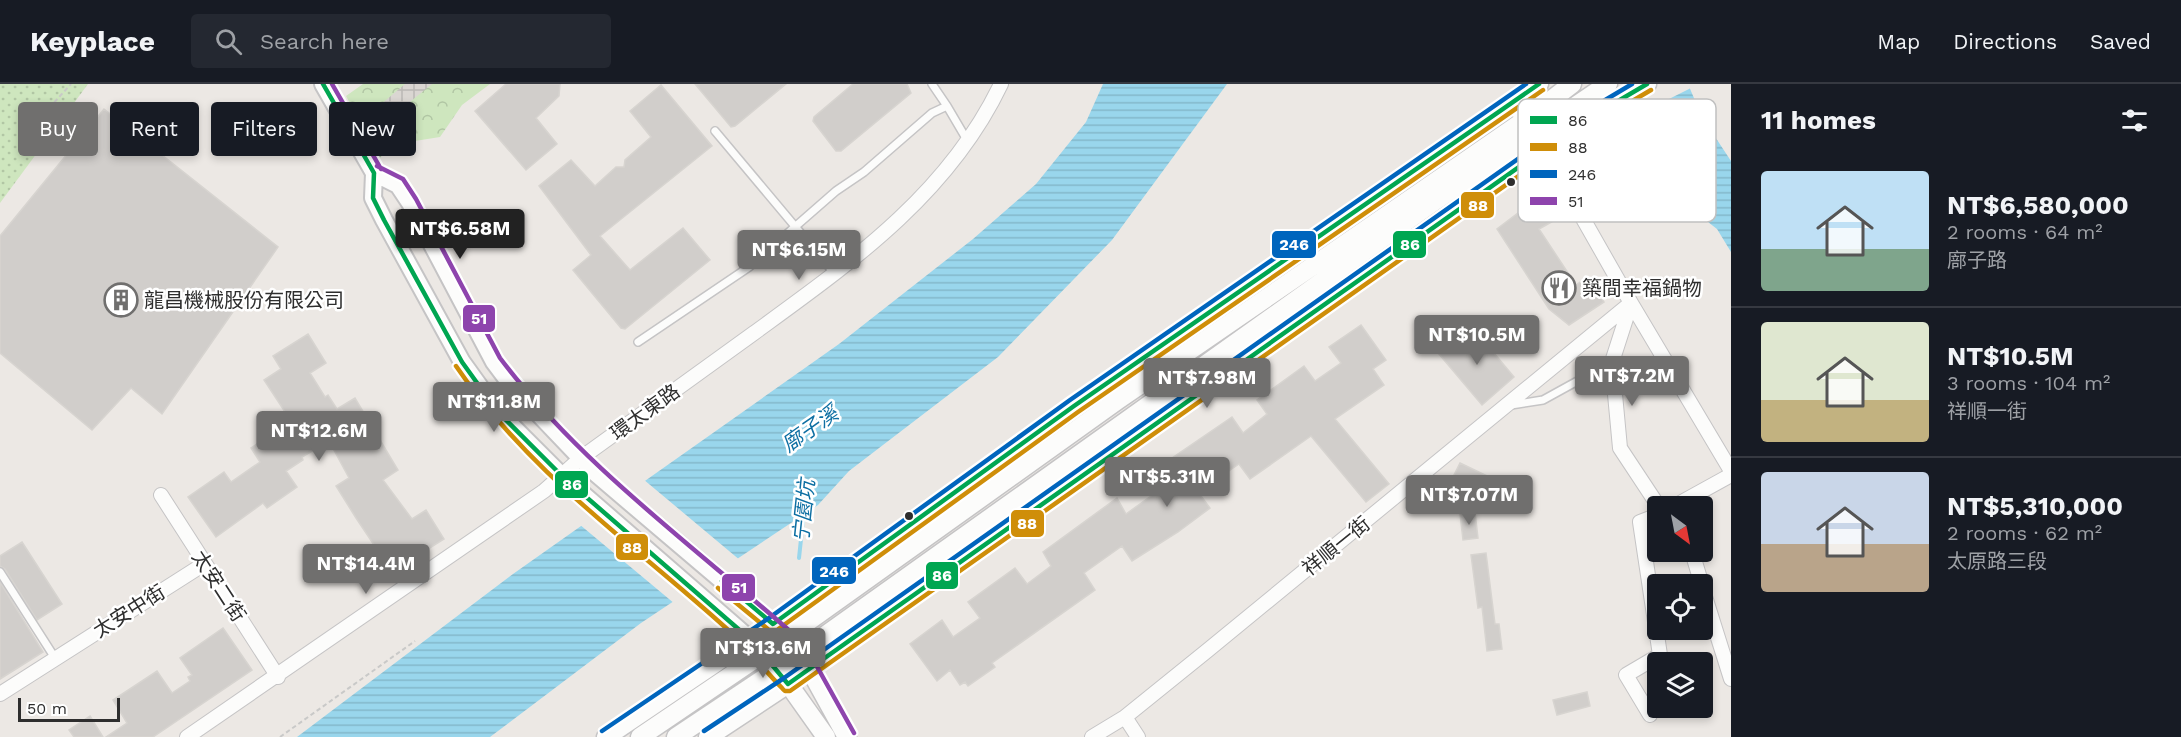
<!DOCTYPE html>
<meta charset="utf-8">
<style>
:root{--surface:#171b24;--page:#242831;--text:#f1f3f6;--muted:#9ea1a6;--line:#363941;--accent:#706f6e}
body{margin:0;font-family:"Work Sans","Noto Sans TC",sans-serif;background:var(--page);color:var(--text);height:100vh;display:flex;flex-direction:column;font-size:22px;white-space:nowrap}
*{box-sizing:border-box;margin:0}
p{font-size:20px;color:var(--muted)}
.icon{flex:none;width:33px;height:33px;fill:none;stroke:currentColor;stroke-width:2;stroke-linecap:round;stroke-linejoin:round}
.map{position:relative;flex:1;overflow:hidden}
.sheet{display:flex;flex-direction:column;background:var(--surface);width:450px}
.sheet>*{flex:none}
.hud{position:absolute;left:18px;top:18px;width:570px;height:54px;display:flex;gap:12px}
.needle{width:39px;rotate:148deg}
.tools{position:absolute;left:1647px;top:412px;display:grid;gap:12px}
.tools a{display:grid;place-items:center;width:66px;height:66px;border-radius:6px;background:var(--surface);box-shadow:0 3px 9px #0003;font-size:30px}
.scale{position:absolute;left:18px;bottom:15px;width:102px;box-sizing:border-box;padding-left:6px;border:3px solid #2e2e2e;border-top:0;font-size:16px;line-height:21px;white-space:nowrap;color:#2e2e2e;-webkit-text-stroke:4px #fff;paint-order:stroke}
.price{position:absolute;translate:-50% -51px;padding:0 14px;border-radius:6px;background:var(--accent);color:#fff;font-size:20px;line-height:39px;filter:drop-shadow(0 2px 3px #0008)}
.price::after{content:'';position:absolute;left:50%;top:36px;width:18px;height:14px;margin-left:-9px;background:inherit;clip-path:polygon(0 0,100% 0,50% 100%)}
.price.on{background:#222;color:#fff}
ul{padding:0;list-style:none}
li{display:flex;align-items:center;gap:18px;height:150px;padding:0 30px}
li+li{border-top:2px solid var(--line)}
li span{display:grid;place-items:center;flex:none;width:168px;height:120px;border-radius:6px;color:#555}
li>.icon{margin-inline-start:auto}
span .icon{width:72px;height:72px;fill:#fffc;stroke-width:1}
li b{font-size:26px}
h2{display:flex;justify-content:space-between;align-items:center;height:72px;padding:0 30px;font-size:26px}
.tag{padding:0 21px;border-radius:6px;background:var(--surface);box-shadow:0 3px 9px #0003;font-size:21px;line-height:54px}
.tag.on{background:var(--accent);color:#fff}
header{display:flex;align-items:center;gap:36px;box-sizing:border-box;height:84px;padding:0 30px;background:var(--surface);border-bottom:2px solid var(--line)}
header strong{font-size:28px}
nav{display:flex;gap:33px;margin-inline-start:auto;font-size:21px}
.search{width:420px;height:54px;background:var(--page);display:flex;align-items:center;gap:15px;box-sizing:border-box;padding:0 21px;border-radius:6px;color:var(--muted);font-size:22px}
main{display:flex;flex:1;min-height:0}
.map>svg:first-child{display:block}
.park{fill:url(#park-crowns)}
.garden{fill:url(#garden-dots)}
.plaza{fill:url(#plaza-grid)}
.water{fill:url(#water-rules)}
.pier{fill:#ece8e4}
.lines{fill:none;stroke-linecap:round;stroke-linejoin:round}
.stream{stroke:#99d6ec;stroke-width:4}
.building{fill:#d1cecb;stroke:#d7d4d0;stroke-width:1.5}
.service-casing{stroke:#c5c4c5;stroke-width:10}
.minor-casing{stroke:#c5c4c5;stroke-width:16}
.tertiary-casing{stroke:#c5c4c5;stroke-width:20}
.secondary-casing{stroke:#c5c4c5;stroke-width:21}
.path{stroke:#c9c9c8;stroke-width:2;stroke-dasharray:4.5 3;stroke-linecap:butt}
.service{stroke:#fcfcfb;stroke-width:7}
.minor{stroke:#fcfcfb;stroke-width:14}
.tertiary{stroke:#fcfcfb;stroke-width:16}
.secondary{stroke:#fcfcfb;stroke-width:18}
.bus-1-casing{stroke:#fff;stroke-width:9}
.bus-2-casing{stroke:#fff;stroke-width:9}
.bus-3-casing{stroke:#fff;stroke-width:9}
.bus-4-casing{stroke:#fff;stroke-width:9}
.bus-1{stroke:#00a651;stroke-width:4.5}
.bus-2{stroke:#cf8e09;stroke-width:4.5}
.bus-3{stroke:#0065bd;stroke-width:4.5}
.bus-4{stroke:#8e44ad;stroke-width:4.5}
.bus-dot{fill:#2e2e2e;stroke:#fff;stroke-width:2}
.labels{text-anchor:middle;stroke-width:5;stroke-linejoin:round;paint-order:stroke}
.poi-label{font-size:20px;fill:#2e2e2e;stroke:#fff;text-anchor:start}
.street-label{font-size:20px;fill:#2e2e2e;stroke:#fff}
.water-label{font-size:21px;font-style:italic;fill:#0d6fa3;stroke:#fff}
.key{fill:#fff;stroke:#c0c0c0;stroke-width:1.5}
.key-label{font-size:16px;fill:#2e2e2e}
.line-badge{stroke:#fff;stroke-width:2}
.badge-label{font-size:16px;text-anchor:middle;font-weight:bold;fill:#fff}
</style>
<header>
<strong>Keyplace</strong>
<div class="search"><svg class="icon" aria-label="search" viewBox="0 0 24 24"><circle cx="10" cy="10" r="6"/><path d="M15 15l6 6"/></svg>Search here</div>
<nav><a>Map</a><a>Directions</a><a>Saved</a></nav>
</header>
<main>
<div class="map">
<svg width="1731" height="653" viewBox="0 0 1731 653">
<defs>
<pattern id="park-crowns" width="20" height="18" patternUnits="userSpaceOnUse" patternTransform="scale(1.5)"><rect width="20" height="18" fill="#cee6be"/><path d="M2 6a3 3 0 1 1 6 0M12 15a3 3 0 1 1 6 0" fill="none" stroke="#b1c6a4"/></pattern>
<pattern id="garden-dots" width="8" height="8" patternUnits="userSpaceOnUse" patternTransform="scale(1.5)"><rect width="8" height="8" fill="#cee6be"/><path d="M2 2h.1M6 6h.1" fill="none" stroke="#b1c6a4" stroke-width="1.8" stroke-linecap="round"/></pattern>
<pattern id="plaza-grid" width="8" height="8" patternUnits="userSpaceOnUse" patternTransform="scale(1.5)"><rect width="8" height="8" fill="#dad6d2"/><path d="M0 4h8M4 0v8" fill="none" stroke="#bbb8b5"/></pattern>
<pattern id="water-rules" width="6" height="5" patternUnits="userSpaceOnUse" patternTransform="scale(1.5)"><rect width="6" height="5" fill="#99d6ec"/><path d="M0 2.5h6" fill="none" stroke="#84b8cb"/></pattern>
</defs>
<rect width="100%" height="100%" fill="#ece8e4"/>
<!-- park -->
<path class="park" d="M363,0H490L462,21L440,53L390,61L380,74L346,12Z"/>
<!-- garden -->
<path class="garden" d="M0,0H88L0,119Z"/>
<!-- plaza -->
<path class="plaza" d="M405,0H432L368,52L360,38Z"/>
<!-- water -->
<path class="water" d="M1103,0H1227L1112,156L998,273L849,387L818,421L641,539L490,653H297L513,490L839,260L973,155L1036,100L1086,38Z
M1647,0H1688L1702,33L1731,77V168L1717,145L1690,124L1673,84L1667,39Z"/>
<!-- pier -->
<path class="pier" d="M1644,0H1691L1693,3L1655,22Z
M643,395L741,477L675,520L579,440Z"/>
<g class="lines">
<!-- stream -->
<path class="stream" d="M799,474L804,427"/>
</g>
<!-- building -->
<path class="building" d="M506,0H560L559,12L536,34L557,60L526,86L475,27Z
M695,0H786L735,42L731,43Z
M853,0H907L911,9L841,67H836L813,37L814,33Z
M661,1L712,62L600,152L630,186L683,144L710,176L625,245L621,244L573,186L591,171L539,102L571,76L595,102L616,83H624L625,76L651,53L630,27Z
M104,25L278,163L162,330L131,304L92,346L0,269V152Z
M1535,116L1555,136L1539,145L1576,201L1587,193L1604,218L1569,241L1549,225L1497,145Z
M1361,241L1386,276L1373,285L1384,301L1335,335L1389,400L1366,418L1311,352L1250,395L1239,380L1198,408L1210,424L1178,448L1132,477L1122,462L1084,489L1095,506L992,579L995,583L968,602L965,598L960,601L950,586L937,597L910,560L942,536L953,553L980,534L968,518L1015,484L1027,500L1051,482L1043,468L1117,414L1126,430L1151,412L1166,401L1156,385L1232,333L1243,349L1267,330L1257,316L1304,282L1315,297L1341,279L1329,263Z
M1472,243L1514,293L1482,321L1439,270Z
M308,250L326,279L310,289L325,313L328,311L337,325L355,314L398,386L383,396L412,435L426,426L444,455L409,477L401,465L384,476L356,434L336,402L349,394L329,357L302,373L303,376L286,387L297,403L267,424L263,419L216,453L188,413L224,388L231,398L260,378L251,364L291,337L264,296L281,285L273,272Z
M1460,379L1500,398L1490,419L1456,403L1458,398L1452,395Z
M1475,428L1478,454L1463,456L1460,430Z
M22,458L62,520L37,536L5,485L0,482V472Z
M1486,469L1495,540H1499L1502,565L1487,567L1482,523L1478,524L1471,471Z
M0,498L43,568L0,595Z
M223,544L252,586L153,653H106L127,639L113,616L157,587L172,609L190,597L188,593L192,591L180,574Z
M1587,608L1590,622L1557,631L1553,616Z
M90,632L103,653H74L69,646Z"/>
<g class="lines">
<defs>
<path id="service" d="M932,0L947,22
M715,47L835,190
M638,258L749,183L836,107L864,88L932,29L947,22L967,56
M1511,321L1543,316L1612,278
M0,488L55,574"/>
<path id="minor" d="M1512,18L1544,66L1631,219L1731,387
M1631,219L1612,278L1620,364L1659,423
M161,411L278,593
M1673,423L1731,391
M1692,468L1702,501
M1702,503L1731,595
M0,610L204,480
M1650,631L1626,591L1660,571L1640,438L1658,431
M1125,633L1138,653
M187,653L544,407L581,374C639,332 696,291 754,249C850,179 948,111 1001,0
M1092,653L1125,633L1208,566L1631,219"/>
<path id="tertiary" d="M323,0L374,89
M374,89L373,114L384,136L462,278L498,328L562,392L751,556
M374,89L398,101L410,119L494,278L512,302L594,388L773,540"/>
<path id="secondary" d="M804,575L847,653
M782,591L826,653
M606,653L773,540L1074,322L1539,0
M640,653L764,569L1118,316L1525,36L1572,0
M676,653L778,585L1435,117L1608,0
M708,653L788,600L1584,37L1647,0"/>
</defs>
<!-- service casing -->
<use href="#service" class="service-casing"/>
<!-- minor casing -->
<use href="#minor" class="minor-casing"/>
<!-- tertiary casing -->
<use href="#tertiary" class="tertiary-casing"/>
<!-- secondary casing -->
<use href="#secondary" class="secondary-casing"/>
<!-- path -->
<path class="path" d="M29,46L71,0
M280,653L415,557"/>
<!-- service -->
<use href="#service" class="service"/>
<!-- minor -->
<use href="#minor" class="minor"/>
<!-- tertiary -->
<use href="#tertiary" class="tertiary"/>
<!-- secondary -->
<use href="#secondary" class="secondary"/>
<defs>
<path id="bus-1" d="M323,0L374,89
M374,89L373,114L384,136L462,278L498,328L562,392L751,556L788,600L1584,37L1647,0
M722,497L773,540L1074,322L1539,0"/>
<path id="bus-2" d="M456,282C528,388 632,459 726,544C747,563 763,585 782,604C785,608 785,607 790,607L1588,43L1651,6
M718,504L769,546H777L1078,328L1543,6"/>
<path id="bus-3" d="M602,647L769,534L1070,316L1526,0
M704,647L784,594L1580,31L1632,0"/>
<path id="bus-4" d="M332,0L381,85
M377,82L403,95L416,115L500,274C580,380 692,461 791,548L815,579L854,649"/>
</defs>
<!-- bus-1 casing -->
<use href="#bus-1" class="bus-1-casing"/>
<!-- bus-2 casing -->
<use href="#bus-2" class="bus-2-casing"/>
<!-- bus-3 casing -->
<use href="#bus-3" class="bus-3-casing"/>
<!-- bus-4 casing -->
<use href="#bus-4" class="bus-4-casing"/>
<!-- bus-1 -->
<use href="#bus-1" class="bus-1"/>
<!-- bus-2 -->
<use href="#bus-2" class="bus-2"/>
<!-- bus-3 -->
<use href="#bus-3" class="bus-3"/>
<!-- bus-4 -->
<use href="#bus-4" class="bus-4"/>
</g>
<!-- icons -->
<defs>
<symbol id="restaurant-ring" viewBox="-11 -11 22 22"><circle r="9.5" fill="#fff" stroke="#706f6e" stroke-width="1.5"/><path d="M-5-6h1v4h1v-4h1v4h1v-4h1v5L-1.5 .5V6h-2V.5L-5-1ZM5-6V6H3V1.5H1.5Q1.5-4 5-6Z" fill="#706f6e"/></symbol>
<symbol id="building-ring" viewBox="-11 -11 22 22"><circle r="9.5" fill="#fff" stroke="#706f6e" stroke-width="1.5"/><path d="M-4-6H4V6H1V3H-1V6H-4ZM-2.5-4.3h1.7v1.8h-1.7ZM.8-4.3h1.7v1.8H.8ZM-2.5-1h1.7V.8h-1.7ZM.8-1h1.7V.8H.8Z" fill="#706f6e"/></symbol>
</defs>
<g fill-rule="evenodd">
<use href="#restaurant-ring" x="1540" y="185" width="38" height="38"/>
<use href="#building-ring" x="102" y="197" width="38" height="38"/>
</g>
<!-- markers -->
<g class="bus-dot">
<circle cx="1511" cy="98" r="5"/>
<circle cx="909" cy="432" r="5"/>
</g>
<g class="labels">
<!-- poi labels -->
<g class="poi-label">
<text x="1582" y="211">築間幸福鍋物</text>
<text x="144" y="223">龍昌機械股份有限公司</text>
</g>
<!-- street labels -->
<g class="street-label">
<text transform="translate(645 328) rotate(-36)" y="7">環太東路</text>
<text transform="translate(1336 462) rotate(-39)" y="7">祥順一街</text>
<text transform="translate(219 502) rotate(57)" y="7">太安二街</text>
<text transform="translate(129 527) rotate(-32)" y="7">太安中街</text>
</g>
<!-- water labels -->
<g class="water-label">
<text transform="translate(810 345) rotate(-35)" y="7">廍子溪</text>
<text transform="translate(804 427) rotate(-84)" y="7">宁園坑</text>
</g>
</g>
<!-- legend -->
<rect x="1518" y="15" width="198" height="123" rx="9" class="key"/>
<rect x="1530" y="32" width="27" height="8" fill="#00a651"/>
<rect x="1530" y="59" width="27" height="8" fill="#cf8e09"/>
<rect x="1530" y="86" width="27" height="8" fill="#0065bd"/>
<rect x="1530" y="113" width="27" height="8" fill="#8e44ad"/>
<g class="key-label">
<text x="1568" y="42">86</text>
<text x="1568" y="69">88</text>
<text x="1568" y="96">246</text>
<text x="1568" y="123">51</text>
</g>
<g class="line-badge">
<rect x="1460" y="107" width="35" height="28" rx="6" fill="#cf8e09"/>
<rect x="1392" y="146" width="35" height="29" rx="6" fill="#00a651"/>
<rect x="1271" y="146" width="46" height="29" rx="6" fill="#0065bd"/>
<rect x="462" y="220" width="34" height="29" rx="6" fill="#8e44ad"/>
<rect x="554" y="386" width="35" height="29" rx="6" fill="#00a651"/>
<rect x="1010" y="425" width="35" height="29" rx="6" fill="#cf8e09"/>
<rect x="615" y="449" width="34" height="28" rx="6" fill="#cf8e09"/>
<rect x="811" y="472" width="46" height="29" rx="6" fill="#0065bd"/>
<rect x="925" y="477" width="34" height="29" rx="6" fill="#00a651"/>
<rect x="721" y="489" width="35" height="29" rx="6" fill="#8e44ad"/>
</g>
<g class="badge-label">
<text x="1478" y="127">88</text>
<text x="1410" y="166">86</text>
<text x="1294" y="166">246</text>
<text x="479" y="240">51</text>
<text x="572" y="406">86</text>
<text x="1027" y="445">88</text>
<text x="632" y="469">88</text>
<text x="834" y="493">246</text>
<text x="942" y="497">86</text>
<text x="739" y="509">51</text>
</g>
</svg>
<div class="tools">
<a><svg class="needle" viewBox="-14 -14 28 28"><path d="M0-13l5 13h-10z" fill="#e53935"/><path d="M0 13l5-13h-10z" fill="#9ea1a6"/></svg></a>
<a><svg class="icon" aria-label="locate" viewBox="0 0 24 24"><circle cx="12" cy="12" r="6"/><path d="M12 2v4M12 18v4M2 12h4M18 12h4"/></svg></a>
<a><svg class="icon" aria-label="layers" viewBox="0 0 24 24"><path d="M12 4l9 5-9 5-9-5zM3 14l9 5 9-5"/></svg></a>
</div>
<div class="scale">50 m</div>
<b class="price on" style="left:460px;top:176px">NT$6.58M</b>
<b class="price" style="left:799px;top:197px">NT$6.15M</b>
<b class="price" style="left:1477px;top:282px">NT$10.5M</b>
<b class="price" style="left:1632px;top:323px">NT$7.2M</b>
<b class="price" style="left:1207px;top:325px">NT$7.98M</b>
<b class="price" style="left:494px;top:349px">NT$11.8M</b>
<b class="price" style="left:319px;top:378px">NT$12.6M</b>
<b class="price" style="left:1167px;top:424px">NT$5.31M</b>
<b class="price" style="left:1469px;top:442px">NT$7.07M</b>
<b class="price" style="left:366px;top:511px">NT$14.4M</b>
<b class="price" style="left:763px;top:595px">NT$13.6M</b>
<div class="hud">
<a class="tag on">Buy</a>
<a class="tag">Rent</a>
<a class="tag">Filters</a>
<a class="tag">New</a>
</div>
</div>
<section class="sheet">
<h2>11 homes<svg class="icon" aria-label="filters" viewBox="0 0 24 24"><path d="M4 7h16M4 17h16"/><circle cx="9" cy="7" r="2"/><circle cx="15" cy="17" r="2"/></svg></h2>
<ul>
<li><span style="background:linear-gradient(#bfe0f5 65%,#7fa58c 0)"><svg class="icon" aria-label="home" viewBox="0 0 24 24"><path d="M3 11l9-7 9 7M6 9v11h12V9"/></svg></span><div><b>NT$6,580,000</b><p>2 rooms · 64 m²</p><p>廍子路</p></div></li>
<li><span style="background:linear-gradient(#dfe7d0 65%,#c2b280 0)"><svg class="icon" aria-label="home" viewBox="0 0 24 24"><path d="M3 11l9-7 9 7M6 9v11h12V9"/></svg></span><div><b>NT$10.5M</b><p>3 rooms · 104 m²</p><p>祥順一街</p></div></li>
<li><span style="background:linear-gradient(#c9d6e8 60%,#b9a48a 0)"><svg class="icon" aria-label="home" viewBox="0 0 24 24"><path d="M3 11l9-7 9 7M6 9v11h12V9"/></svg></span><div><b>NT$5,310,000</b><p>2 rooms · 62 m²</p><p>太原路三段</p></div></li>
</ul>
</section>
</main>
